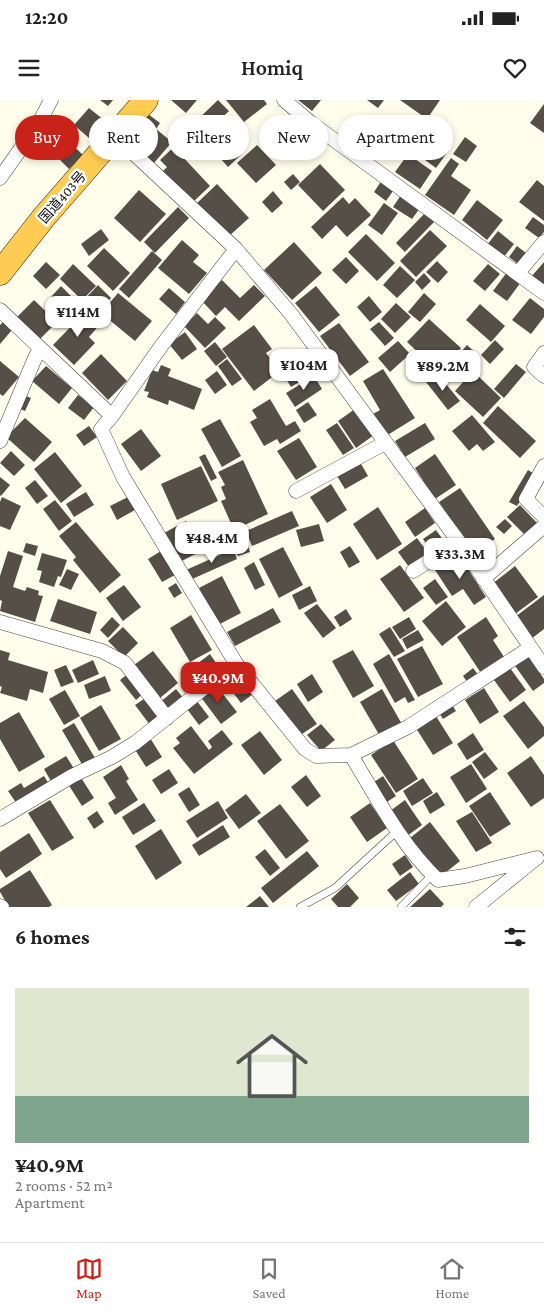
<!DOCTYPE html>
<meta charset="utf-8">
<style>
:root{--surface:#fff;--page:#f6f6f6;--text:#222;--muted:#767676;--line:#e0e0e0;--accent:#c92218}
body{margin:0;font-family:"Crimson Pro","Noto Sans JP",serif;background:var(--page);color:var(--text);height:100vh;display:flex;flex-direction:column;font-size:19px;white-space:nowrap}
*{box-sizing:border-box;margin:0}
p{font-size:16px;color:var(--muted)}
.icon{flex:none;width:28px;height:28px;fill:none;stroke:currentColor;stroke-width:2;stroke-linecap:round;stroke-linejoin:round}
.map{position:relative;height:807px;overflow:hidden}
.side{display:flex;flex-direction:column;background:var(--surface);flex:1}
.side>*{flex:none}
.guide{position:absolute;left:15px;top:15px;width:515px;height:45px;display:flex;gap:10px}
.price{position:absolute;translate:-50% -42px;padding:0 11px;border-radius:10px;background:#fff;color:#222;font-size:16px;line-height:32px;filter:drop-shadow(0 1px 2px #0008)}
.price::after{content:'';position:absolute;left:50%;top:30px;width:15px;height:11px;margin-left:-8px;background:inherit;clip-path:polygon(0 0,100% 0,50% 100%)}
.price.on{background:var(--accent);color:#fff}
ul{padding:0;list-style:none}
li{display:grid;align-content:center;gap:10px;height:265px;padding:0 15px}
li span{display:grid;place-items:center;height:155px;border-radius:0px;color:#555}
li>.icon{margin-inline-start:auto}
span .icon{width:90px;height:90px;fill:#fffc;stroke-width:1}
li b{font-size:21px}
h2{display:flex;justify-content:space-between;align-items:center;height:60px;padding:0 15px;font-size:21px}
.pill{padding:0 18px;border-radius:22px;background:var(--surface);box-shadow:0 2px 8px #0003;font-size:18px;line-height:45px}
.pill.on{background:var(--accent);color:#fff}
.status{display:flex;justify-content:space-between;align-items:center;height:35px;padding:0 25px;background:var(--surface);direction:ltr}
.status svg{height:14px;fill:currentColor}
header{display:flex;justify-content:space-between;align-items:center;height:65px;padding:0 15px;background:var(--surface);font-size:22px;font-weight:600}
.tab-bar{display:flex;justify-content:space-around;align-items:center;height:70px;border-top:1px solid var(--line);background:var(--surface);font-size:14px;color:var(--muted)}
.tab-bar a{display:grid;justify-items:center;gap:2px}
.tab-bar .on{color:var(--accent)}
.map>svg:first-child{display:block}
.building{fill:#564f48}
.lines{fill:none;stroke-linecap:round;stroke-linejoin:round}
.service-casing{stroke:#404040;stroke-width:8}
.minor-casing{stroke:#404040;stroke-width:15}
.trunk-casing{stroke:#1e1e1e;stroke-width:25}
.service{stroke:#fff;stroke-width:7}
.minor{stroke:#fff;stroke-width:14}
.trunk{stroke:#ffcc53;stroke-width:24}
.labels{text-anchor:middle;stroke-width:5;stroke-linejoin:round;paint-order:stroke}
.street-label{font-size:14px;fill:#0d0d0d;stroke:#fff}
</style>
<div class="status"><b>12:20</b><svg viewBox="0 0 49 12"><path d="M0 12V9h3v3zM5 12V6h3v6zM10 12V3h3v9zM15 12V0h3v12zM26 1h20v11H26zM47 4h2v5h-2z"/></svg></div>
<header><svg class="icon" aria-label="menu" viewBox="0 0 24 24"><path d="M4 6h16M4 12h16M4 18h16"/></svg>Homiq<svg class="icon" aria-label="heart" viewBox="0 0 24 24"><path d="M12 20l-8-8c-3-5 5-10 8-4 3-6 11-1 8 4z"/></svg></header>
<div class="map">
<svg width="544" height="807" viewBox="0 0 544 807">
<rect width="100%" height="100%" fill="#fffdec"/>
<!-- building -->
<path class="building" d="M100,0H113L108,6Z
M171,0H197L186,13Z
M218,0L229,11L216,23L226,34L215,44L195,22Z
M226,0H264L267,4L244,22Z
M298,0H321L312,11Z
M367,0H384L378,8Z
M400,0H440L427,19Z
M544,4V33L530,23Z
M89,8L104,20L89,38L74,25Z
M148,14L160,23L156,29L172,42L154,63L137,49L145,39L135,30Z
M403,18L419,29L400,57L372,38L385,20L396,28Z
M196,26L204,34L181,55L210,86L192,103L162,72L167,67L160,60Z
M62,35L83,55L69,69L49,49Z
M465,37L477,46L466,62L453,54Z
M226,38L242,54L228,67L213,50Z
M437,42L449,50L436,68L425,60Z
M257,45L276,65L256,83L237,63Z
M408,54L432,71L420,89L395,72Z
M451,58L459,64L451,76L471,90L454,115L425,95Z
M320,64L345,90L323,111L298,85Z
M293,74L300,82L291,90L284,82Z
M382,80L395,88L386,101L374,92Z
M537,80L544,86V121L519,102Z
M217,84L249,118L228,137L196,104Z
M139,90L166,114L140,142L114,118Z
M273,91L283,103L272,113L262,102Z
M401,95L420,108L412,119L393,107Z
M343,97L349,104L355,98L371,115L347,137L336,125L322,139L311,127Z
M477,100L503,120L487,140L462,120Z
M384,103L398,113L382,135L368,125Z
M178,107L189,118L155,153L144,142Z
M425,113L434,122L405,152L396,143Z
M533,117L544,125V132L539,138L525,128Z
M101,129L109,140L89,156L81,144Z
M430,130L447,146L416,177L400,161Z
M498,131L514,144L503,158L487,145Z
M366,134L395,163L377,181L348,152Z
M182,140L199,155L193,162L207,173L189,194L158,168Z
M294,142L322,173L292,200L264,170Z
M517,146L526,153L518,164L509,157Z
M104,148L130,173L113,191L87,166Z
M152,151L162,160L129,198L119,189Z
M346,157L359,171L346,184L332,170Z
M437,161L448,172L438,183L426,172Z
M46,162L60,175L46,189L33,176Z
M544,162V187L531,177Z
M73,164L96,186L82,200L60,179Z
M488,164L500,174L485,191L473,181Z
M400,166L415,180L397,198L383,185Z
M507,172L521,182L507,201L493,191Z
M424,173L431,181L422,190L415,182Z
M222,180L240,198L254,185L265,196L239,221L225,207L216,216L201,200Z
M98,185L111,198L98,212L85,199Z
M61,186L79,204L68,215L50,198Z
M316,186L340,215L319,232L295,203Z
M169,188L185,202L176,214L159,199Z
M118,193L152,221L135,241L101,213Z
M424,193L436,204L420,222L408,212Z
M369,196L382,212L370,222L357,207Z
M530,198L544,209V217L531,234L512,220Z
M34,200L57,222L40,239L17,217Z
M396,203L411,217L395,233L381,219Z
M480,204L505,226L491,242L466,220Z
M88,209L102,222L89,237L95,243L74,265L53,245Z
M197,213L208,224L215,217L226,228L205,248L184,226Z
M429,219L461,248L439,272L407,242Z
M3,222L12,230L0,244V225Z
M379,222L394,238L385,246L370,229Z
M339,223L369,262L350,276L320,236Z
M254,225L272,249L266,253L280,271L254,291L222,249Z
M185,232L197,249L182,260L169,244Z
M495,240L504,249L490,264L481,255Z
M398,241L410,254L390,272L378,258Z
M215,242L227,257L216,266L204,251Z
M467,245L479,256L466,271L453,261Z
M311,246L316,254L288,272L282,263Z
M101,254L127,281L108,300L82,273Z
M227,259L242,279L232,286L218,266Z
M0,261L19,277L3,296L0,294Z
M516,264L526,272L504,298L494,289Z
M161,265L171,269L168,276L202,289L194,310L169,300L168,305L147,297L149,292L144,291L152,270L158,272Z
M46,266L72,288L59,304L32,281Z
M304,268L309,276L291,287L286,279Z
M383,269L415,318L386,336L373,314L380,310L363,281Z
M217,271L227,285L215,294L205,280Z
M473,271L501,298L483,317L455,291Z
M437,273L460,301L448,310L426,282Z
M314,276L322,289L295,307L286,293Z
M24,295L31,298L25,311L18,308Z
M78,295L94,307L84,320L68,308Z
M270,299L286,326L295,321L301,331L280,344L277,339L264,346L250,322L257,318L252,310Z
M308,302L317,315L304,323L296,310Z
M498,306L536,341L520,358L483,323Z
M355,309L374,335L356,348L338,321Z
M472,315L495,342L483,351L477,344L469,351L452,331Z
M25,318L52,342L34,362L6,337Z
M220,319L241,356L222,367L201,329Z
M337,323L354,348L343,355L326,330Z
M425,323L435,339L405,357L395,341Z
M89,326L97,337L84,346L76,335Z
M141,329L161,356L141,371L121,344Z
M299,338L317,367L296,380L277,351Z
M11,351L25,365L14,376L0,363Z
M55,352L82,386L61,403L34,369Z
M205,354L217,378L211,381L199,357Z
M435,354L456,385L435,399L415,368Z
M243,360L268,414L234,430L221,401L226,399L221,387L225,385L218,372Z
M360,362L368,376L345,389L337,376Z
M201,366L218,401L177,420L161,384Z
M528,370L536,375L517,406L509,402Z
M0,377L10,385L1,396L0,395Z
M35,380L48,396L37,404L25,388Z
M331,384L347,410L327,423L310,397Z
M460,388L495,439L474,454L439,402Z
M86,392L94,405L74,417L66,404Z
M2,397L21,406L10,430L0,426V402Z
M128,397L135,410L117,420L110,406Z
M55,400L72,421L59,431L43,409Z
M520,405L537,423L525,435L507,417Z
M378,407L402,444L377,460L353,424Z
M425,408L435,423L415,437L405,422Z
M292,411L299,426L252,446L246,431Z
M505,419L512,426L504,434L496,427Z
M186,421L201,451L180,462L164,433Z
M76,422L121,475L100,493L73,460L76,457L59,436Z
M319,424L324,441L301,447L296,430Z
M436,430L446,444L433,453L423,439Z
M244,434L250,452L238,456L231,439Z
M417,438L428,453L409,467L398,452Z
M26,443L38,446L35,456L23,452Z
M350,446L360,462L349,468L340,452Z
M283,447L303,485L279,498L259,459Z
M233,449L237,459L190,480L186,470Z
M8,451L23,456L13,487L25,491L27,487L39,491L38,495L43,496L35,522L0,511L2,501L0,500V476Z
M161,451L175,475L162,482L148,459Z
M486,451L497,466L484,475L473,460Z
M42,453L67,460L61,477L58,476L54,487L39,482L42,471L37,470Z
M459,455L486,497L474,505L463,489L452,496L435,470Z
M254,462L265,485L255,490L244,468Z
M400,465L424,498L404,512L380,479Z
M515,466L538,497L515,514L492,484Z
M67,469L79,474L71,490L59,485Z
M222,476L241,513L218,525L199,488Z
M435,479L448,497L436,505L423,488Z
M176,483L182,493L174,498L168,488Z
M124,485L141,507L123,521L106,498Z
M310,486L317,501L299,510L292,495Z
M544,495V529L531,539L515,517Z
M58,499L97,512L90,534L50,521Z
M446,501L466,527L442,546L422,521Z
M317,504L336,528L323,538L304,513Z
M273,508L281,522L235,546L227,532Z
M346,509L352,519L340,527L334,517Z
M191,515L212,550L190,562L170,528Z
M112,517L120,525L108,538L100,530Z
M409,517L416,529L400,539L392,527Z
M486,517L498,536L493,540L504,557L481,573L457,537Z
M123,527L138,543L124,557L108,541Z
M390,527L405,551L394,557L379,534Z
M418,530L424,540L407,549L402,539Z
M422,546L443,584L418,597L397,559Z
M0,550L10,553L8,560L48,572L43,593L30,589L27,601L0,593L2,587L0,586Z
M353,550L374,586L353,598L332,561Z
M153,551L178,583L160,598L134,565Z
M526,553L544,579V583L533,591L513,563Z
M210,554L218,566L201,579L193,567Z
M389,554L415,600L408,603L405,597L395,603L373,564Z
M93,560L99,574L78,583L72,570Z
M66,565L74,582L61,587L54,570Z
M473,568L479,576L468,583L463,576Z
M510,568L526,590L510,602L494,580Z
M129,573L144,593L136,600L120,580Z
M312,574L323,592L308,602L297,584Z
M105,576L111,591L89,599L84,585Z
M239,577L253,594L241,603L228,586Z
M215,584L237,612L221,624L200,596Z
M484,588L499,612L480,624L465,600Z
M176,589L185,600L168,614L159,603Z
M292,589L317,624L299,636L275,601Z
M382,589L403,626L381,638L360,602Z
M65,590L80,616L64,625L49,599Z
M147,597L161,617L150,625L135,605Z
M197,601L209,617L199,625L187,609Z
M524,601L544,627V636L528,649L503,616Z
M101,605L121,639L99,651L80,618Z
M452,605L456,611L443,619L439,613Z
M19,612L45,657L19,672L0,639V623Z
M434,613L453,643L433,655L414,625Z
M74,623L95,658L83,666L62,630Z
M321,624L335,640L321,651L307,635Z
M191,626L209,650L212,647L208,641L222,630L233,644L194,674L173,648L180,643L176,638Z
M260,631L282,660L264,675L241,645Z
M473,633L484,650L467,660L457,644Z
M150,638L162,657L146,667L134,648Z
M393,640L418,679L396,693L371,655Z
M485,652L498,669L484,679L472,662Z
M66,656L75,670L52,683L44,669Z
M531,656L544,675V698L531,707L507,673Z
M471,664L487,689L466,703L450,677Z
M121,665L129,679L126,681L138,700L115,715L108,703L116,698L103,677Z
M169,669L178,683L161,694L152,680Z
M306,675L321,696L307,707L291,687Z
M44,676L49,684L17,704L8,691L21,683L24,688Z
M80,676L94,698L82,706L68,684Z
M383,676L396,696L387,702L374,682Z
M423,678L433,693L412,706L403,691Z
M189,687L200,705L189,712L178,694Z
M437,692L445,705L430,714L423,701Z
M490,692L511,724L490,737L469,706Z
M246,694L261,713L239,729L225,710Z
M50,700L74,738L52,751L28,713Z
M405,700L422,725L407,736L390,711Z
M218,701L228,718L197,738L186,721Z
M144,703L156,721L133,735L122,717Z
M370,703L387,728L367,742L350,717Z
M280,704L309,741L286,759L257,721Z
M97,711L104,722L94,729L87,718Z
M472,712L492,743L476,752L456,721Z
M430,722L460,761L440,777L410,738Z
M223,725L230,737L199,756L192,745Z
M161,729L182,763L156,780L135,746Z
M29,733L42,754L6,778L0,769V752Z
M265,749L280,768L270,776L255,757Z
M307,751L319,766L273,803L261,788Z
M405,755L413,767L400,776L392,764Z
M30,770L52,805L49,807H9L0,792V789Z
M410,772L419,784L396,801L387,790Z
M347,784L359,798L350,807H338L331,799Z
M430,789L444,804L441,807H410Z
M260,796L269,807H246Z"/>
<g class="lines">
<defs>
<path id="service" d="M300,807L335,788L397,731
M401,807L432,775"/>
<path id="minor" d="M284,0L311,23L544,193
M115,36L236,149L291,214L459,442L544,567
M0,78L39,23L51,0
M518,173L544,142
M0,210L112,316L101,329L123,377L237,565L305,649L316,656L351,655C377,698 401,745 438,780L465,776L537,758
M544,253L534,267L544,276
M112,316L162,245L236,149
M0,341L35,258L40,249
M544,366L526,399L544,417
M296,391L385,343
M413,471L459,442
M483,479L544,426
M0,522L102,551L125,563L167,618
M351,655L408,627L530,548
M0,719L72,676L112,657L135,643L204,588L237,565
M0,806L2,807
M476,807L534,760"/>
<path id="trunk" d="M0,173L44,117L146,0"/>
</defs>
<!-- service casing -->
<use href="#service" class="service-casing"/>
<!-- minor casing -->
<use href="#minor" class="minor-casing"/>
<!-- trunk casing -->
<use href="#trunk" class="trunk-casing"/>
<!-- service -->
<use href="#service" class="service"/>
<!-- minor -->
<use href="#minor" class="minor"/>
<!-- trunk -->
<use href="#trunk" class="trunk"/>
</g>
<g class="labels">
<!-- street labels -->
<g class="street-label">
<text transform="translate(62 97) rotate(-49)" y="5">国道403号</text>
</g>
</g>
</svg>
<b class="price" style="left:78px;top:238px">¥114M</b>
<b class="price" style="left:304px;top:291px">¥104M</b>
<b class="price" style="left:443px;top:292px">¥89.2M</b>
<b class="price" style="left:212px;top:464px">¥48.4M</b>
<b class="price" style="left:460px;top:480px">¥33.3M</b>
<b class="price on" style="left:218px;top:604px">¥40.9M</b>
<div class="guide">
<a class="pill on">Buy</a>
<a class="pill">Rent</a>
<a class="pill">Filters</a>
<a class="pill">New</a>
<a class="pill">Apartment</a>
</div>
</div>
<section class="side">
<h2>6 homes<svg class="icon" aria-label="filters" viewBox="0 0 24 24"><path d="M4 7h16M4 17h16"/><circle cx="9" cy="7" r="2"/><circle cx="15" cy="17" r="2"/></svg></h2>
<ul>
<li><span style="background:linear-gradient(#dfe7d0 70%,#7fa58c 0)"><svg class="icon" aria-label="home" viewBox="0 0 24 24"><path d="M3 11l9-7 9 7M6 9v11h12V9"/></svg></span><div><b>¥40.9M</b><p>2 rooms · 52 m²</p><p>Apartment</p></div></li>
</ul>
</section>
<nav class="tab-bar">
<a class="on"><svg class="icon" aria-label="map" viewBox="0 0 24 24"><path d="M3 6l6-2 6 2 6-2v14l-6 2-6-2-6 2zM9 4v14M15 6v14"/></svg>Map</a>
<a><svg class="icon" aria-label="saved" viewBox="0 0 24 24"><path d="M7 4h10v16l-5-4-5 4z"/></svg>Saved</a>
<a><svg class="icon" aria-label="home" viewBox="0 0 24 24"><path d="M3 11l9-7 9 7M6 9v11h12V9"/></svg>Home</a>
</nav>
